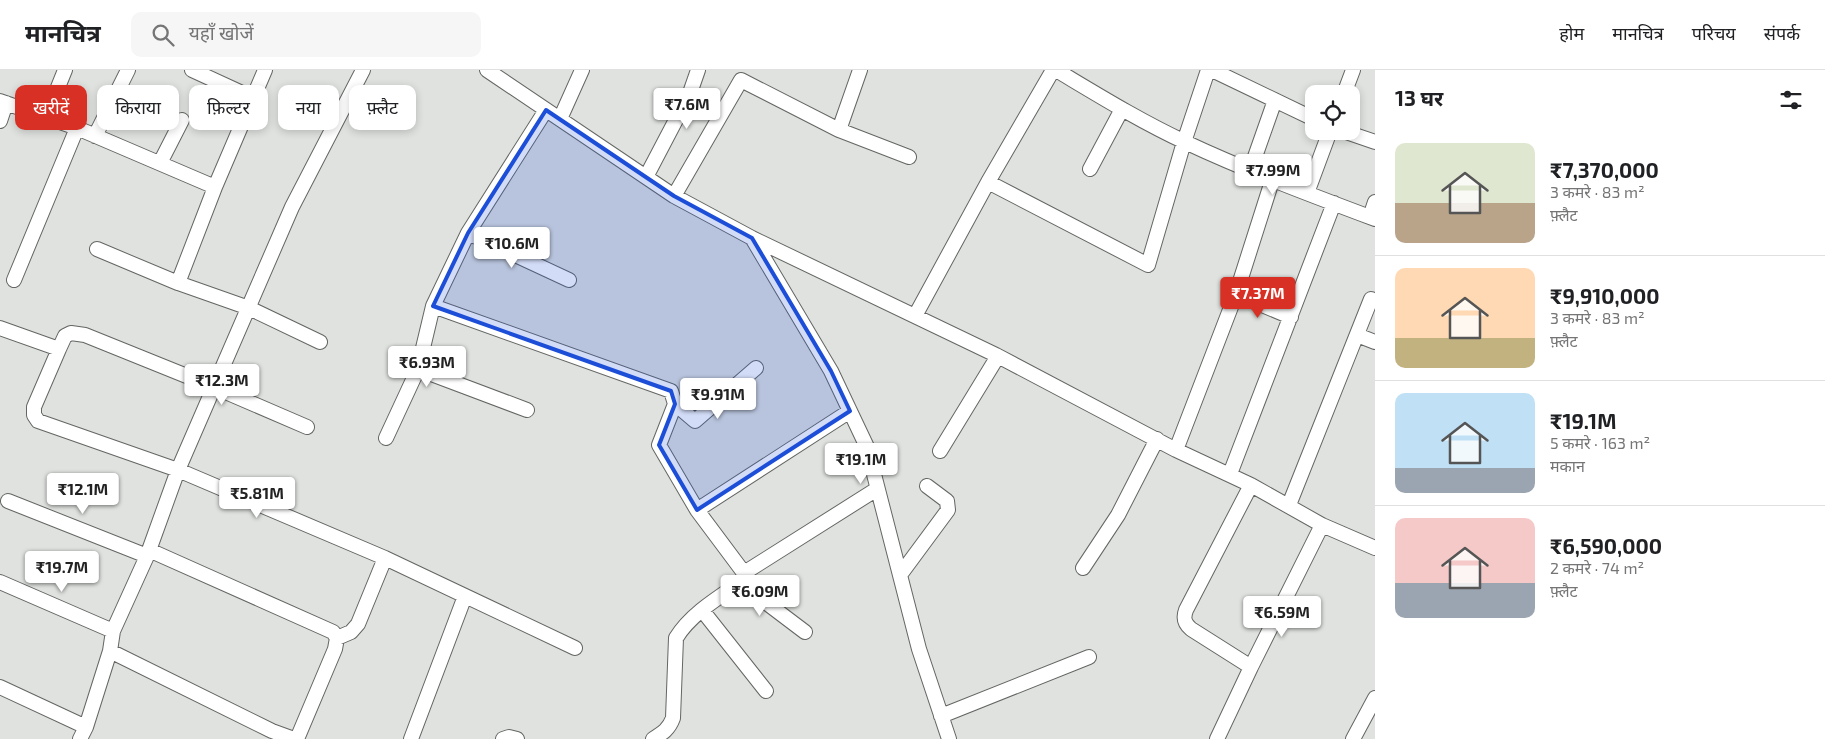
<!DOCTYPE html>
<html lang="hi">
<meta charset="utf-8">
<style>
:root{--surface:#fff;--page:#f6f6f6;--text:#202124;--muted:#757577;--line:#e0e0e0;--accent:#d93025}
body{margin:0;font-family:"Exo 2","Noto Sans Devanagari",sans-serif;background:var(--page);color:var(--text);height:100vh;display:flex;flex-direction:column;font-size:19px;white-space:nowrap}
*{box-sizing:border-box;margin:0}
p{font-size:16px;color:var(--muted)}
.icon{flex:none;width:28px;height:28px;fill:none;stroke:currentColor;stroke-width:2;stroke-linecap:round;stroke-linejoin:round}
.map{position:relative;flex:1;overflow:hidden}
.drawer{display:flex;flex-direction:column;background:var(--surface);width:450px}
.drawer>*{flex:none}
.hud{position:absolute;left:15px;top:15px;width:475px;height:45px;display:flex;gap:10px}
.fabs{position:absolute;left:1305px;top:15px;display:grid;gap:10px}
.fabs a{display:grid;place-items:center;width:55px;height:55px;border-radius:10px;background:var(--surface);box-shadow:0 2px 8px #0003;font-size:25px}
.price{position:absolute;translate:-50% -42px;padding:0 11px;border-radius:5px;background:#fff;color:#222;font-size:16px;line-height:32px;filter:drop-shadow(0 1px 2px #0008)}
.price::after{content:'';position:absolute;left:50%;top:30px;width:15px;height:11px;margin-left:-8px;background:inherit;clip-path:polygon(0 0,100% 0,50% 100%)}
.price.selected{background:var(--accent);color:#fff}
ul{padding:0;list-style:none}
li{display:flex;align-items:center;gap:15px;height:125px;padding:0 20px}
li+li{border-top:1px solid var(--line)}
li span{display:grid;place-items:center;flex:none;width:140px;height:100px;border-radius:10px;color:#555}
li>.icon{margin-inline-start:auto}
span .icon{width:60px;height:60px;fill:#fffc;stroke-width:1}
li b{font-size:21px}
h2{display:flex;justify-content:space-between;align-items:center;height:60px;padding:0 20px;font-size:21px}
.pill{padding:0 18px;border-radius:10px;background:var(--surface);box-shadow:0 2px 8px #0003;font-size:18px;line-height:45px}
.pill.selected{background:var(--accent);color:#fff}
header{display:flex;align-items:center;gap:30px;box-sizing:border-box;height:70px;padding:0 25px;background:var(--surface);border-bottom:1px solid var(--line)}
header strong{font-size:24px}
nav{display:flex;gap:28px;margin-inline-start:auto;font-size:18px}
.search{width:350px;height:45px;background:var(--page);display:flex;align-items:center;gap:12px;box-sizing:border-box;padding:0 18px;border-radius:10px;color:var(--muted);font-size:19px}
main{display:flex;flex:1;min-height:0}
.map>svg:first-child{display:block}
.lines{fill:none;stroke-linecap:round;stroke-linejoin:round}
.minor-casing{stroke:#636662;stroke-width:16}
.minor{stroke:#fff;stroke-width:14}
.marked{fill:#1d4ed8;fill-opacity:0.2;stroke:#1d4ed8;stroke-width:4;stroke-linejoin:round}
</style>
<header>
<strong>मानचित्र</strong>
<div class="search"><svg class="icon" aria-label="search" viewBox="0 0 24 24"><circle cx="10" cy="10" r="6"/><path d="M15 15l6 6"/></svg>यहाँ खोजें</div>
<nav><a>होम</a><a>मानचित्र</a><a>परिचय</a><a>संपर्क</a></nav>
</header>
<main>
<div class="map">
<svg width="1375" height="669" viewBox="0 0 1375 669">
<rect width="100%" height="100%" fill="#dfe2df"/>
<g class="lines">
<defs>
<path id="minor" d="M192,0L253,28
M265,0L215,117L178,213L249,238L320,272
M487,0L674,126L752,168L996,285L1176,380L1251,415L1322,455L1375,478
M1056,0C1098,25 1140,51 1185,72C1247,101 1311,125 1375,149
M1212,0L1314,49
M1344,24L1353,0
M0,31L77,58L215,117
M546,40L468,163L433,236L671,321L675,334L659,375L697,440L744,503L877,419
M46,47L65,0
M560,49L582,0
M0,51L6,33
M839,60L909,87
M1343,61L1375,72
M95,66L128,0
M160,93L182,50
M1090,99L1122,39
M1250,101L1275,30
M646,107L690,23L698,0
M988,112L1148,195L1184,72L1208,0
M1307,123L1330,61
M674,126L741,10L839,60L860,0
M1370,147L1375,132
M468,163L569,210
M752,168L831,301L867,377L919,579L949,669
M97,179L178,213
M14,210L77,58
M1236,224L1291,247
M433,236L418,299L527,340
M915,246L988,112L1053,0
M0,258L59,279L65,266L71,263L85,265L214,317L307,357
M1357,265L1375,272
M59,279L34,337V345L38,351L178,400L385,488L575,578
M675,334L695,351L756,298
M386,368L418,299
M1176,380L1236,224L1272,111
M940,381L998,286
M1230,404L1334,133
M8,431L147,486
M1289,435L1371,229
M697,440L850,341
M149,480L333,562L337,568L335,579L297,669
M1083,498L1118,445L1157,369
M744,503L768,534L805,562
M900,505L948,440L947,431L927,416
M0,512L113,561
M702,540L766,621
M337,568L351,562L358,554L385,488
M110,581L272,661L294,669
M1251,597L1191,559C1184,553 1183,548 1186,540L1251,415
M0,617L86,657
M941,646L1089,587
M80,669L86,657L110,581L113,561L147,486L178,400L292,137L363,0
M411,669L465,526
M503,669L509,667L517,669
M653,669C663,663 669,659 673,648L676,568C692,542 723,525 747,508
M1217,669L1251,597L1322,455
M1353,669L1375,628"/>
</defs>
<!-- minor casing -->
<use href="#minor" class="minor-casing"/>
<!-- minor -->
<use href="#minor" class="minor"/>
</g>
<!-- marked area -->
<path class="marked" d="M546,40L674,126L752,168L831,301L850,341L697,440L659,375L675,334L671,321L433,236L468,163Z"/>
</svg>
<div class="fabs">
<a><svg class="icon" aria-label="locate" viewBox="0 0 24 24"><circle cx="12" cy="12" r="6"/><path d="M12 2v4M12 18v4M2 12h4M18 12h4"/></svg></a>
</div>
<b class="price" style="left:687px;top:60px">₹7.6M</b>
<b class="price" style="left:1273px;top:126px">₹7.99M</b>
<b class="price" style="left:512px;top:199px">₹10.6M</b>
<b class="price selected" style="left:1258px;top:249px">₹7.37M</b>
<b class="price" style="left:427px;top:318px">₹6.93M</b>
<b class="price" style="left:222px;top:336px">₹12.3M</b>
<b class="price" style="left:718px;top:350px">₹9.91M</b>
<b class="price" style="left:861px;top:415px">₹19.1M</b>
<b class="price" style="left:83px;top:445px">₹12.1M</b>
<b class="price" style="left:257px;top:449px">₹5.81M</b>
<b class="price" style="left:62px;top:523px">₹19.7M</b>
<b class="price" style="left:760px;top:547px">₹6.09M</b>
<b class="price" style="left:1282px;top:568px">₹6.59M</b>
<div class="hud">
<a class="pill selected">खरीदें</a>
<a class="pill">किराया</a>
<a class="pill">फ़िल्टर</a>
<a class="pill">नया</a>
<a class="pill">फ़्लैट</a>
</div>
</div>
<section class="drawer">
<h2>13 घर<svg class="icon" aria-label="filters" viewBox="0 0 24 24"><path d="M4 7h16M4 17h16"/><circle cx="9" cy="7" r="2"/><circle cx="15" cy="17" r="2"/></svg></h2>
<ul>
<li><span style="background:linear-gradient(#dfe7d0 60%,#b9a48a 0)"><svg class="icon" aria-label="home" viewBox="0 0 24 24"><path d="M3 11l9-7 9 7M6 9v11h12V9"/></svg></span><div><b>₹7,370,000</b><p>3 कमरे · 83 m²</p><p>फ़्लैट</p></div></li>
<li><span style="background:linear-gradient(#ffd9b3 70%,#c2b280 0)"><svg class="icon" aria-label="home" viewBox="0 0 24 24"><path d="M3 11l9-7 9 7M6 9v11h12V9"/></svg></span><div><b>₹9,910,000</b><p>3 कमरे · 83 m²</p><p>फ़्लैट</p></div></li>
<li><span style="background:linear-gradient(#bfe0f5 75%,#9aa5b1 0)"><svg class="icon" aria-label="home" viewBox="0 0 24 24"><path d="M3 11l9-7 9 7M6 9v11h12V9"/></svg></span><div><b>₹19.1M</b><p>5 कमरे · 163 m²</p><p>मकान</p></div></li>
<li><span style="background:linear-gradient(#f6c9c9 65%,#9aa5b1 0)"><svg class="icon" aria-label="home" viewBox="0 0 24 24"><path d="M3 11l9-7 9 7M6 9v11h12V9"/></svg></span><div><b>₹6,590,000</b><p>2 कमरे · 74 m²</p><p>फ़्लैट</p></div></li>
</ul>
</section>
</main>
